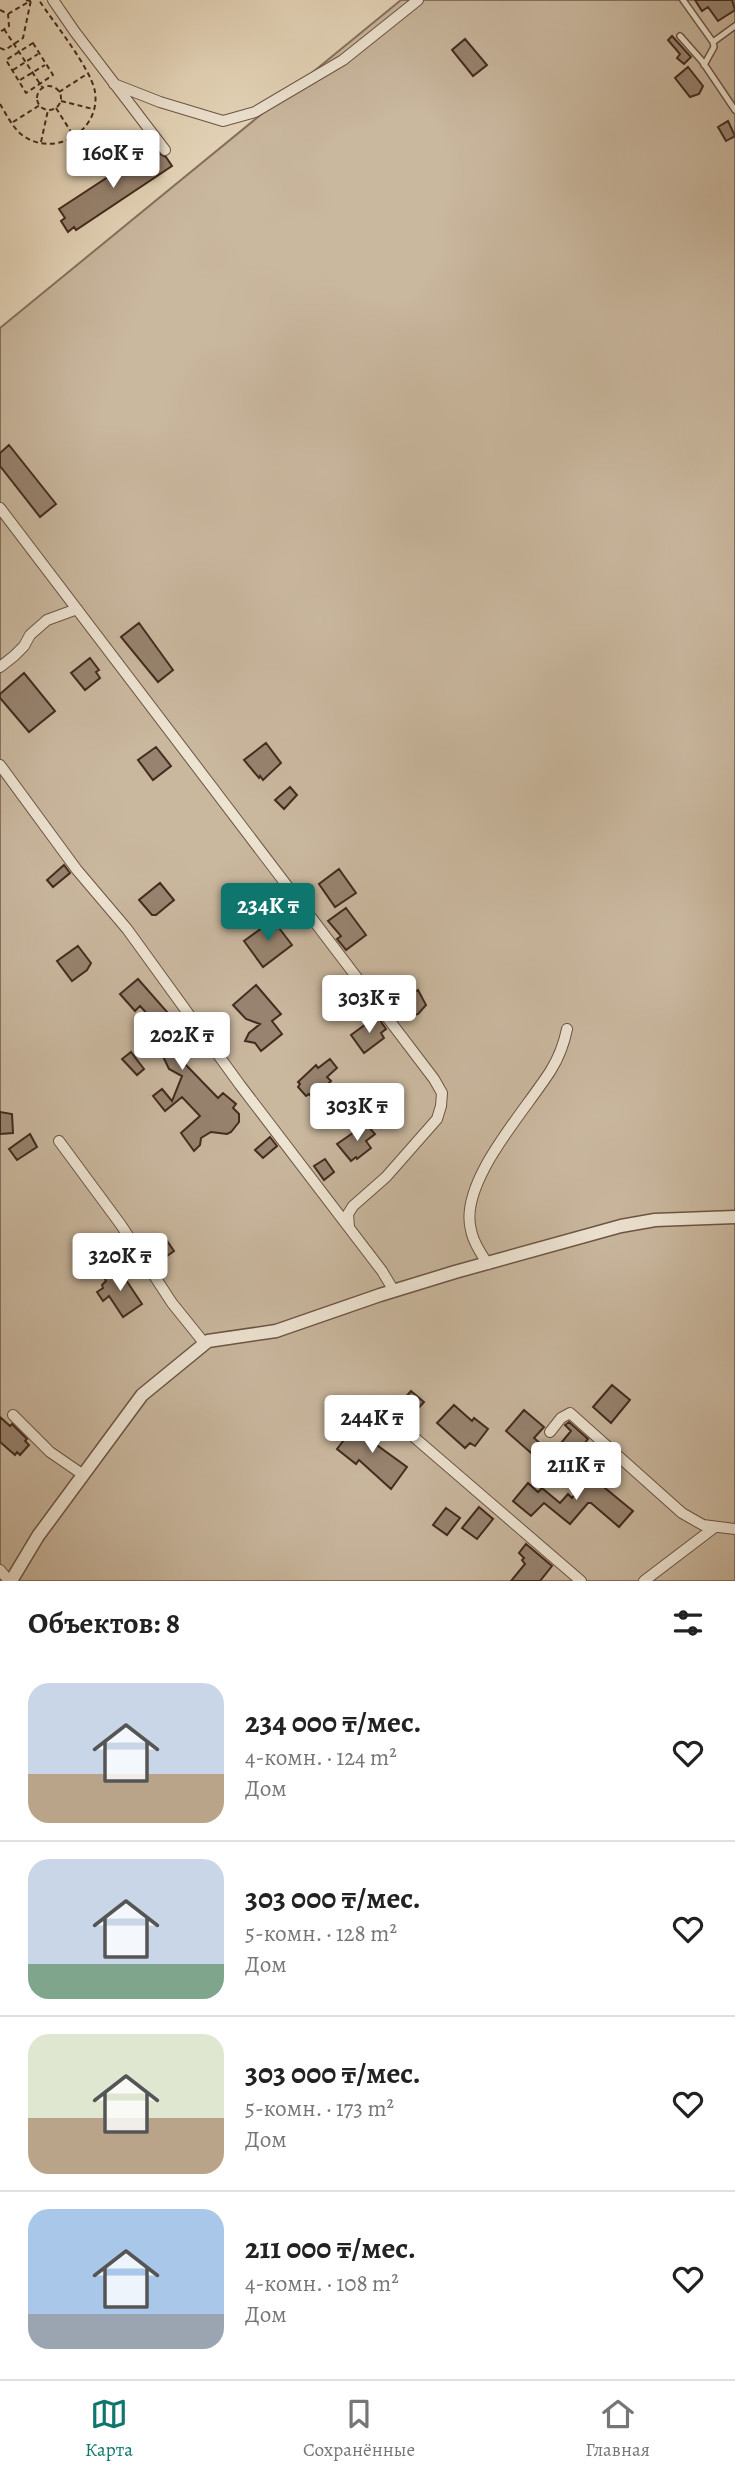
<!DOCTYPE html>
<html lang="ru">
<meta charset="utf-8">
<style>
:root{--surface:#fff;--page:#f6f6f6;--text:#222;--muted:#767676;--line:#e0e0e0;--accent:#0f766e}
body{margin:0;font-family:Alegreya,serif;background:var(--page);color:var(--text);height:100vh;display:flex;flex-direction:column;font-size:26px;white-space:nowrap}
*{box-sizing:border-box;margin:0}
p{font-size:23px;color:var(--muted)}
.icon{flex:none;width:38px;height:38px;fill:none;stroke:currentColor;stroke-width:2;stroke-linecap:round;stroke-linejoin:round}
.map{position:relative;height:1581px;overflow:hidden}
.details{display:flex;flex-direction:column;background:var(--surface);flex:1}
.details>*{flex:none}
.price{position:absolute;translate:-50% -60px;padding:0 16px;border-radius:7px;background:#fff;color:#222;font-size:23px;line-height:46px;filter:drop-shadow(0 2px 4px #0008)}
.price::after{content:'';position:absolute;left:50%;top:42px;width:21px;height:16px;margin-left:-10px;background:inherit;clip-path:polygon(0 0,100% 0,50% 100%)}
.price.selected{background:var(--accent);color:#fff}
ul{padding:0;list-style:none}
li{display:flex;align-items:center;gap:21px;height:175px;padding:0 28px}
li+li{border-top:2px solid var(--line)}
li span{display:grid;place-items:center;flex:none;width:196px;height:140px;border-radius:21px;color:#555}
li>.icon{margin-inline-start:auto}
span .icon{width:84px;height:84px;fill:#fffc;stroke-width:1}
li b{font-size:30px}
h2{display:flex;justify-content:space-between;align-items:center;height:84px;padding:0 28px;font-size:30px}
.tabs{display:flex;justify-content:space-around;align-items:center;height:98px;border-top:2px solid var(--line);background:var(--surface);font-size:19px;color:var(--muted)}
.tabs a{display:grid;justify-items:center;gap:4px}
.tabs .selected{color:var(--accent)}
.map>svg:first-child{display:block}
.green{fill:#c9b79e;stroke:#86715e;stroke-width:2}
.building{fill:#97836f;stroke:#442b1f;stroke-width:2}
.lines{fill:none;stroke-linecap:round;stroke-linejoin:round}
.service-casing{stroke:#6c5545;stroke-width:8}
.minor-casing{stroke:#6c5545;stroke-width:12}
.tertiary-casing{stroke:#6c5545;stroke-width:15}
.path{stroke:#442b1f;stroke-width:2;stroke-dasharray:5 3.5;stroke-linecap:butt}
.service{stroke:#ede3d1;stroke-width:5}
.minor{stroke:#ede3d1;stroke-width:10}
.tertiary{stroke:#ede3d1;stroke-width:12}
</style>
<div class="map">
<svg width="735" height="1581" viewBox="0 0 735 1581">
<rect width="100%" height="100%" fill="#e4d4b8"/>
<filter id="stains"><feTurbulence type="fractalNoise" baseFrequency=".00286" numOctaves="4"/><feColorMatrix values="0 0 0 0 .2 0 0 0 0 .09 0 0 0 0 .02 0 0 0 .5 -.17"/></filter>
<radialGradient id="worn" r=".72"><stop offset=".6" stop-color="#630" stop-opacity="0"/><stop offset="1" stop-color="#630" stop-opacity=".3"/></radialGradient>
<!-- green -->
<path class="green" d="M401,0H735V1581H0V328Z"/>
<!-- building -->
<path class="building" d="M695,0H732L735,10L718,21L708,7L702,11Z
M672,36L691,57L684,64L677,58L680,54L668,40Z
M465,39L487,65L473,76L452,50Z
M688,67L703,86L699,94L690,97L675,78Z
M728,121L735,136L726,141L718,127Z
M153,150L166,157L172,166L76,230L74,227L68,232L61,221L65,218L59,209L140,156L142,158Z
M9,445L56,504L40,517L0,466V453Z
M139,623L173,670L158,682L121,637Z
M90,658L99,670L96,672L100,678L85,690L71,673Z
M24,673L55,711L29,732L0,698V694Z
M266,743L281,763L263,780L260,776L259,778L244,760Z
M156,747L171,766L153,780L138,760Z
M290,787L297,795L284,809L275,800Z
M64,865L70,873L53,887L47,880Z
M339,869L356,893L335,907L319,884Z
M160,883L174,900L156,915H152L139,900Z
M346,908L366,935L346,950L337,939L341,936L328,921Z
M273,920L292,945L263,967L244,941Z
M78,946L91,963L87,970L72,981L57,961Z
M138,979L168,1013L163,1017L177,1035L187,1041L186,1044L193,1053L184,1063L218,1098L223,1093L236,1104L233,1108L239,1114V1122L231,1132L227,1134L211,1132L201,1138L200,1145L194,1151L181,1133L200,1116L182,1097L165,1111L153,1096L162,1089L172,1101L182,1076L169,1069L160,1050L156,1053L138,1032L153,1020L140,1006L135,1011L120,994Z
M256,985L281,1014L272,1021L282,1034L261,1051L255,1043L245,1041L249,1033L260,1024L246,1019L233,1005Z
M418,990L426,1005L418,1014L408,1016L399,1003Z
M377,1016L386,1029L381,1033L384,1038L364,1053L351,1035Z
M131,1052L144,1069L137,1075L122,1059Z
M330,1059L337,1068L327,1077L331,1081L313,1098L309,1094L306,1096L298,1087L300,1084L298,1082L316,1065L318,1068Z
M0,1112L12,1114L13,1133L0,1134Z
M366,1124L375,1134L366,1141L371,1148L357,1159L356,1157L351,1161L337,1144Z
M30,1134L37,1147L17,1160L9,1149Z
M270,1137L277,1146L263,1158L255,1150Z
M325,1159L334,1172L324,1180L314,1166Z
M163,1235L174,1251L157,1263L146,1246Z
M120,1271L142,1304L123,1317L109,1296L103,1301L97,1292L103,1288L102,1285L106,1281L105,1279L113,1272Z
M612,1385L630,1400L611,1423L593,1407Z
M411,1391L424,1402L410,1417L395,1404L399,1398L404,1399Z
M454,1405L472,1421L474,1418L488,1429L475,1446L470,1443L465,1448L437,1423Z
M524,1410L544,1427L534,1438L552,1454L571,1431L565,1425L569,1422L588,1439L561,1474L541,1458L539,1460L506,1431Z
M0,1417L10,1426L12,1424L27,1439L25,1441L29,1445L20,1455L17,1452L15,1455L0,1442Z
M358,1422L378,1438L374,1443L407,1467L391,1489L359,1460L356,1464L337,1449Z
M593,1474L606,1486L605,1488L633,1511L619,1527L591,1503H588L570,1524L544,1503L531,1516L513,1501L528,1483L538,1492L542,1488L560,1503L568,1494L572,1498Z
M479,1507L493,1519L477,1539L462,1528Z
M446,1508L460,1518L447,1535L433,1525Z
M526,1544L552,1566L540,1581H511L525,1564L522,1560L524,1558L519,1553Z"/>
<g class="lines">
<defs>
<path id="service" d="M683,0L713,42L735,26
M680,36L702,61L735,110
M704,65L714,47L713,42"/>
<path id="minor" d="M53,0L75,32L165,150
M114,84L160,102L223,121L255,112L343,60L418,0
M0,508L434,1079L442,1093L441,1106L437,1119L386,1177L353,1206L348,1214L349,1227
M0,667L14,656L24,646L30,635L47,620L77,609
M0,765L77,870L127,929L240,1085L382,1271L394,1291
M59,1141L121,1225L172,1303L205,1344
M488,1264C481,1254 473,1242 471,1230C458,1182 527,1109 551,1070C559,1057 564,1044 567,1029
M386,1413L581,1581
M13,1415L50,1452L82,1474
M550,1432L561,1418L570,1413L682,1513L703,1525L735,1529
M0,1570L9,1581
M644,1581L715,1527"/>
<path id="tertiary" d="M11,1581L38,1536L142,1395L208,1341L276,1331L380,1295L455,1272L621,1226L655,1220L735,1217"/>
</defs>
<!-- service casing -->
<use href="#service" class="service-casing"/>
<!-- minor casing -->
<use href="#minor" class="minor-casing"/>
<!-- tertiary casing -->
<use href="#tertiary" class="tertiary-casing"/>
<!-- path -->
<path class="path" d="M0,10L8,14L9,26L0,32
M8,14L30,1L26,0
M4,29L42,87
M33,43L53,75L26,93L6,60Z
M0,48L5,50L23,38L31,0
M13,70L38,54
M20,80L45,65
M37 98a12 12 0 1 1 24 0a12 12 0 1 1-24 0Z
M59,92L87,74
M61,101L93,109
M0,104C6,114 13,128 22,135C54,159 101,131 95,92C91,68 53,22 39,0
M56,108L97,173
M13,122L40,105
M41,142L48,110"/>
<!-- service -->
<use href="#service" class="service"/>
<!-- minor -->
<use href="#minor" class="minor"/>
<!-- tertiary -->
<use href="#tertiary" class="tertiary"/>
</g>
<rect width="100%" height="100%" filter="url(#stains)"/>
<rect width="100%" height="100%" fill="url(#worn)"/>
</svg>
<b class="price" style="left:113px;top:190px">160K ₸</b>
<b class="price selected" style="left:268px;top:943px">234K ₸</b>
<b class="price" style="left:369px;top:1035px">303K ₸</b>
<b class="price" style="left:182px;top:1072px">202K ₸</b>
<b class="price" style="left:357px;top:1143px">303K ₸</b>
<b class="price" style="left:120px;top:1293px">320K ₸</b>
<b class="price" style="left:372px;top:1455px">244K ₸</b>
<b class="price" style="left:576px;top:1502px">211K ₸</b>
</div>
<section class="details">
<h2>Объектов: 8<svg class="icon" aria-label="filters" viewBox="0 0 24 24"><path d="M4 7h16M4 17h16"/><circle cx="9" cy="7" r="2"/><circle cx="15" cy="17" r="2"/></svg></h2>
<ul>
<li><span style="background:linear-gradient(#c9d6e8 65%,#b9a48a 0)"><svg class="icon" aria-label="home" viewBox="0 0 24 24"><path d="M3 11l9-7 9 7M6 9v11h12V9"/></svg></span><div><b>234 000 ₸/мес.</b><p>4-комн. · 124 m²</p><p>Дом</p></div><svg class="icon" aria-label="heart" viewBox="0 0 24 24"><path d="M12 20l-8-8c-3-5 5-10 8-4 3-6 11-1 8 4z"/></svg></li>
<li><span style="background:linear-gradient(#c9d6e8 75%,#7fa58c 0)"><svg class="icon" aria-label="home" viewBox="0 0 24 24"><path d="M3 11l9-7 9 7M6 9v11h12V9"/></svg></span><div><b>303 000 ₸/мес.</b><p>5-комн. · 128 m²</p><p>Дом</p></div><svg class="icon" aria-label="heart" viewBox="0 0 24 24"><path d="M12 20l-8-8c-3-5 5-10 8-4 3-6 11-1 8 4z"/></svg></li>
<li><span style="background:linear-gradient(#dfe7d0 60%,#b9a48a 0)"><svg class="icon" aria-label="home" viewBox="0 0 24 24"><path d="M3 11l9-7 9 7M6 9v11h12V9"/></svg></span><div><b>303 000 ₸/мес.</b><p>5-комн. · 173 m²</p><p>Дом</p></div><svg class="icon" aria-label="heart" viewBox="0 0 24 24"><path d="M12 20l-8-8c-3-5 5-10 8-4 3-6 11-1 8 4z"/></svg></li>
<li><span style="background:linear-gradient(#a9c7e8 75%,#9aa5b1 0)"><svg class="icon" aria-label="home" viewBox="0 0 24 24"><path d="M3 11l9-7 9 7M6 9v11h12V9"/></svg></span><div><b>211 000 ₸/мес.</b><p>4-комн. · 108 m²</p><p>Дом</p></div><svg class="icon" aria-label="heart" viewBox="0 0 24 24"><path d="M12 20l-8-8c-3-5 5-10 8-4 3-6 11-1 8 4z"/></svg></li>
</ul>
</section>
<nav class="tabs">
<a class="selected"><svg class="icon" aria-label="map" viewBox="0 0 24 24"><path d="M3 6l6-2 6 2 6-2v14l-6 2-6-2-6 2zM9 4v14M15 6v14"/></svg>Карта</a>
<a><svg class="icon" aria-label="saved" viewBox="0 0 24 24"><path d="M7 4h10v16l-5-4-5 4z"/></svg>Сохранённые</a>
<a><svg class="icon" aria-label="home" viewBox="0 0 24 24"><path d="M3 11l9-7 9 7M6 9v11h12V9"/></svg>Главная</a>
</nav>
